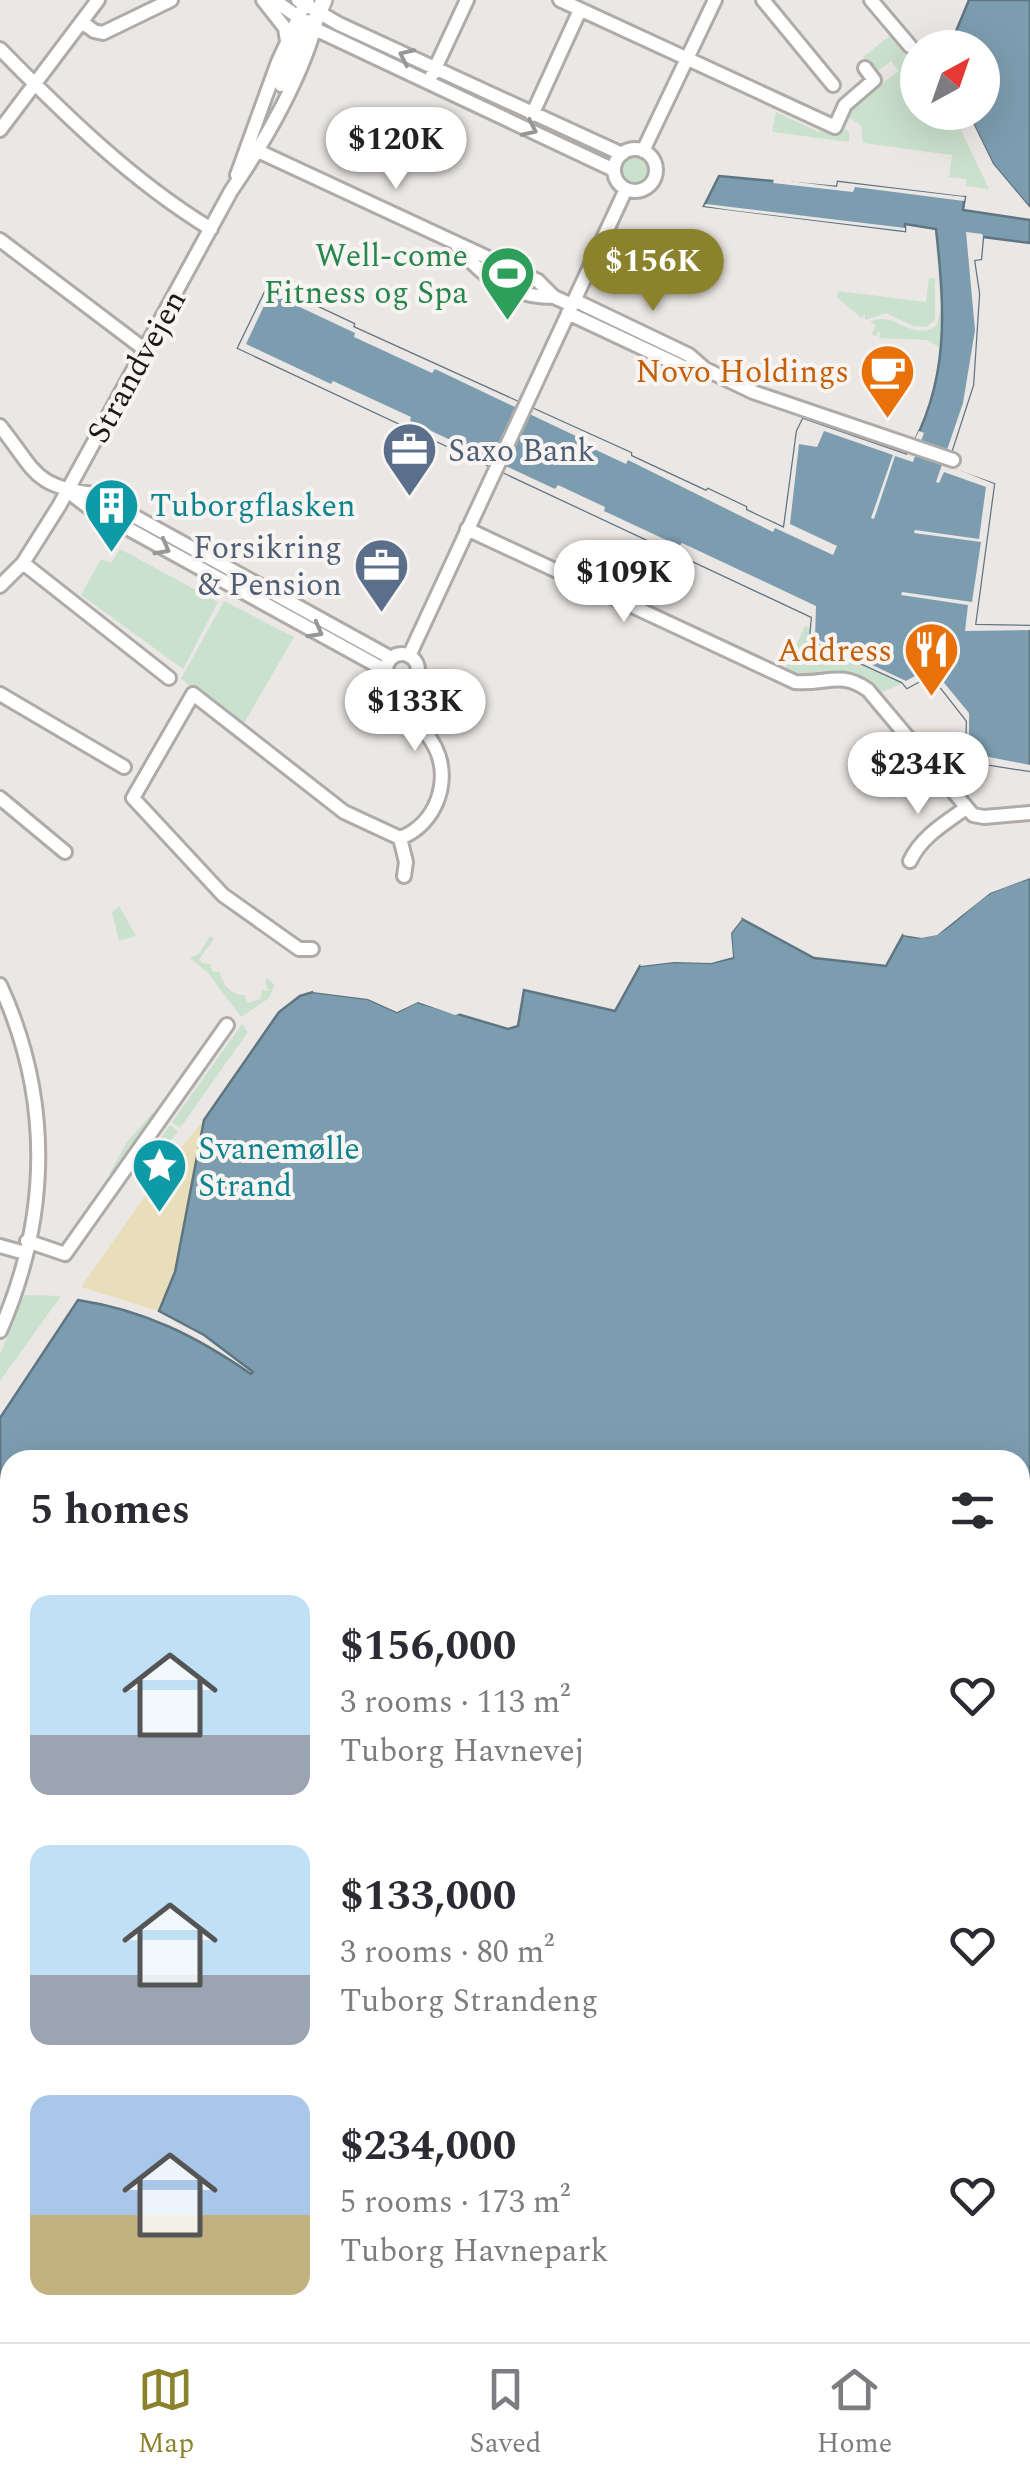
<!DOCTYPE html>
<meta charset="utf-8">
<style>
:root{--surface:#fff;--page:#f7f7f7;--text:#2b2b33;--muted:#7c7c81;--line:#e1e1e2;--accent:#8a832c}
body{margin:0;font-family:Spectral,serif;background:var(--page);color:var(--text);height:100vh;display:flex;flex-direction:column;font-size:38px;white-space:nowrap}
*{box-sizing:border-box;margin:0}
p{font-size:32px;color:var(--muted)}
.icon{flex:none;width:55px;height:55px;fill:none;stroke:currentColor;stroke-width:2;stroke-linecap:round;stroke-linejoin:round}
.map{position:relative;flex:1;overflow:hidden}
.details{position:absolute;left:0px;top:1450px;width:1030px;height:892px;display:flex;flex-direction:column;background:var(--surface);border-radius:30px 30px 0 0;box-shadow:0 10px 40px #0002}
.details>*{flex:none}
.needle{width:65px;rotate:40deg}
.controls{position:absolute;left:900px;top:30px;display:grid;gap:20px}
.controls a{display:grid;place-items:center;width:100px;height:100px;border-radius:50%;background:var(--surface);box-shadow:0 10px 40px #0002;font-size:50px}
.price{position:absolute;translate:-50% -85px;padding:0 22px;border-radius:35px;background:#fff;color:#222;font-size:32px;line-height:65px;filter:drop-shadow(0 2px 5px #0008)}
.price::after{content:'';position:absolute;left:50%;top:60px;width:30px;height:22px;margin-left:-15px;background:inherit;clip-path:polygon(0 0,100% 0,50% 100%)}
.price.selected{background:var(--accent);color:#fff}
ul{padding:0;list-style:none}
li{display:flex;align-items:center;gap:30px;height:250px;padding:0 30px}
li span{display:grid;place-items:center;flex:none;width:280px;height:200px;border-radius:20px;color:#555}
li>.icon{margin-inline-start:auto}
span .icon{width:120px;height:120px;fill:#fffc;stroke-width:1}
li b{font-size:42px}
h2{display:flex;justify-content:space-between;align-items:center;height:120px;padding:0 30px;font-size:42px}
.menu{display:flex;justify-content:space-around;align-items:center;height:140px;border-top:2px solid var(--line);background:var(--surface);font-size:28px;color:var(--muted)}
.menu a{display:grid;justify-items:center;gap:5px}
.menu .selected{color:var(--accent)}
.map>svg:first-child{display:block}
.green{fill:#cae1cd}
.sand{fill:#e8deb9}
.water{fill:#7c9db0;stroke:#5f7582;stroke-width:2.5}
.pier{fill:#ebe7e5}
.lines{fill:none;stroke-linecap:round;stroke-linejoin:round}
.minor-casing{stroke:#afaba9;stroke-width:18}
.major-casing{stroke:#afaba9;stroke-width:20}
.minor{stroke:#fff;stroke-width:12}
.major{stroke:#fff;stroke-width:15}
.oneway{stroke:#989797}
.labels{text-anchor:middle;stroke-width:8;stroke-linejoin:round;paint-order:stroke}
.leisure-label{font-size:32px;fill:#27864d;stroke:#f8f4f2;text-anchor:end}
.street-label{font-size:32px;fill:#1a1818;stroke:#f8f4f2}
.food-label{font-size:32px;fill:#c56008;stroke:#f8f4f2;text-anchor:end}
.service-label{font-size:32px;fill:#4e5e75;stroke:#f8f4f2;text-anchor:start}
.culture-label{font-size:32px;fill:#0d838f;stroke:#f8f4f2;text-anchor:start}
</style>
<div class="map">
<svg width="1030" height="2342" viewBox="0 0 1030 2342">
<rect width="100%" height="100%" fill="#ebe7e5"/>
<!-- green -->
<path class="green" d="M891,35L904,49L917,52L918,112L953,113L989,189L966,186V179L949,177L952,155L863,143L861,125L846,116L851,105L899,71L891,61L875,73L863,57Z
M776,112L819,132L823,125L842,133L845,129L849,132V142L772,132Z
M621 170a14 14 0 1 1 28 0a14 14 0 1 1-28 0Z
M936,246L943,300L942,349L927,340L879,338L881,329L876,336L871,335L876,325L870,322C895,309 912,344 937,325L941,306Z
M929,278H935V320L926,327L913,326L886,313L865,320V315L861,318L837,297L838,291L926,302Z
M120,549L218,602L183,669L81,595L101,559L111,563Z
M224,601L294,637L243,725L181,679Z
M805,626L811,629L810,640L903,683L878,694C845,656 822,687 784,671Z
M119,906L136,936L119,941L112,912Z
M210,936L214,939L199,959L202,963L211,964L212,971L220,972C221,982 231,996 244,995L248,1003L261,999L262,990L269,991L265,983L267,978L275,985L269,998L241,1017L208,973L190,958L199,954Z
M242,1024L248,1032L180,1128L172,1122Z
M152,1113L155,1115L113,1175L109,1174L127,1142Z
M170,1125L178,1131L145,1176L138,1170Z
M24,1295L61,1296L0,1381V1354Z"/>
<!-- sand -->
<path class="sand" d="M204,1120L175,1273L159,1311L81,1287L169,1162Z"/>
<!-- water -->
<path class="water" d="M969,0H1030V208L993,164L968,113L982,112V48H949Z
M719,176L837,187L838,182L961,197H965L963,210L1030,220V243L983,237L981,259L974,260L979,294L973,385L947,465L952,469L994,484L975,625L1030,626V771L966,761L967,721L931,675L907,688L902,682L810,640L812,617L238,348L269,284L354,324L353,327L631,453V456L706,491L708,489L746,507V510L784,528L797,431L803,419L907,455C950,382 945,310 936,229L905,224V231L704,206Z
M1030,878V2170L1020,2153V1460H10V1690L0,1685V1418L78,1300C144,1310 196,1336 251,1374L253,1372L204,1335L159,1311L175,1272L204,1120L279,1012L300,996L313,992L368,999L397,1012L417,1002L508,1029L518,1026L524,990L615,1011L640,966L674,962L711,963L733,958L731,933L742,919L814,958L886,966L903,935C941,946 958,915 985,896C999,887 1015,883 1030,878Z
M0,1834L10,1839V2234L0,2218Z
M10,2260V2332L268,2333L250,2342H0L3,2264Z"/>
<!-- pier -->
<path class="pier" d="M963,112L968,113L993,164L1030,208V213L989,167Z
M774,179L837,187L838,182L965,197L964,201L855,187L853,192L773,183Z
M706,204L905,228V231L731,210L704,206Z
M966,232L982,234L983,236L981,259L974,260L979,294L973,385L947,465L994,484L975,625L1030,626V630L965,631L968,605L901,595L902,592L972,602L981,542L914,533L915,530L979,539L986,487L944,472L939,483L936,482L963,403L975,330Z
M269,284L354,324L353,327L631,453V456L706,491L708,489L746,507V510L784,528L797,431L803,419L907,455L919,431L924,433L913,462L895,456L874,519L871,518L893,455L824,431L817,447L799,444L790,524L837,546L833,555L775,528L773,532L628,460L626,464L579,442L580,438L435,369L432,373L354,337L355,333L270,293L246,344L331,384L333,381L411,417L410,421L555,489L558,485L605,507L604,511L679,546L682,543L816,606L815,638L906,681L931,667L969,713V753L1030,765V771L966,761L967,721L931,675L907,688L902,682L810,640L812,617L238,348Z
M1030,873V878L990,893L937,935L922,938L903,935L906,930L922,933L935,930L987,889Z
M738,917L742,919L731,933L733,957L711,963L674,962L640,966L643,961L674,957L711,958L729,954L726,932Z
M315,987L368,994L396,1006L418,997L460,1009L459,1014L455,1015L418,1002L397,1012L368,999L313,992Z"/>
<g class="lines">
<defs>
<path id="minor" d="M263,0L285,28L287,41
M274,0L315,29L614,170
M298,0L339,24L622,154
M560,0L835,127L845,105L874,80L865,68
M763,0L833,85
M871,0L910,46
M82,22L94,31L103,33L171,0
M0,49C65,115 132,181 211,229
M432,75L467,0
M281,85L309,21
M532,115L580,10
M0,130L98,0
M614 170a21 21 0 1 1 42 0a21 21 0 1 1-42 0Z
M258,151L538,281L554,297L572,305
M643,151L715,0
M237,175L278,62L301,12
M0,240L144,349
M457,246C484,279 511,297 554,297
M574,300L689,355L705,369L753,392L953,460
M568,313L683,367L705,369
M0,426C36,471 32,486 94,494L391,658
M70,493L87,506L385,670
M467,529L795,682C825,685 840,670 868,690L973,815L984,817L1030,813
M23,563L169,678
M0,586L23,563L59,506L231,191C264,143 306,71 318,14
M386 670a16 16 0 1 1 32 0a16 16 0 1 1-32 0Z
M409,656L626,189
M399,687C403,712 424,725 435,747C452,780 436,825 400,838
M0,694L124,767
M0,798L65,852
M400,838L406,862L404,876
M910,861C921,837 945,823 966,808
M312,949H299L223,895L133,798L193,694L344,812L400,838
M0,985C52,1098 50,1217 0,1331
M27,1241L65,1254L227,1025
M0,1246L25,1253
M651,2332L657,2342
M588,2342L606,2332"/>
<path id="major" d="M304,5L306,0
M318,14L324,0"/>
</defs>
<!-- minor casing -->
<use href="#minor" class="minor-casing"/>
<!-- major casing -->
<use href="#major" class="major-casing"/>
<!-- minor -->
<use href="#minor" class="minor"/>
<!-- major -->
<use href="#major" class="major"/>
</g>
<!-- one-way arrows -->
<defs><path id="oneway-chevron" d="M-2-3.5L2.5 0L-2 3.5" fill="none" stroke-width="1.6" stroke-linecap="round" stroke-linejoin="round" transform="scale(2.5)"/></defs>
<g class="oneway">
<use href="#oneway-chevron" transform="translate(406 56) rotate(-155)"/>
<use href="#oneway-chevron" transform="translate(530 129) rotate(25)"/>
<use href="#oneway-chevron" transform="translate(163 548) rotate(29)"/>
<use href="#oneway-chevron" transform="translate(316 631) rotate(29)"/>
</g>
<!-- icons -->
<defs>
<symbol id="stadium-pin" viewBox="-11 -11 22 30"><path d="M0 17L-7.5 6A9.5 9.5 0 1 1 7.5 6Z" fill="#2e9e5b" stroke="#f8f4f2"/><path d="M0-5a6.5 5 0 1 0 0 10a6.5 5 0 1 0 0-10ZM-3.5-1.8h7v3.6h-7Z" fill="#fff"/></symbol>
<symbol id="cafe-pin" viewBox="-11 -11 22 30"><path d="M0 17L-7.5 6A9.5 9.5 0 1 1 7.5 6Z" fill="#e8710a" stroke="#f8f4f2"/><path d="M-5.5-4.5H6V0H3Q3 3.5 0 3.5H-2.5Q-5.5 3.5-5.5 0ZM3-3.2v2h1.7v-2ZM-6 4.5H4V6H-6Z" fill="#fff"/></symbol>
<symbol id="office-pin" viewBox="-11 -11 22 30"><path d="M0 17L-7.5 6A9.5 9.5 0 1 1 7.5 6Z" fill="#5c6f8a" stroke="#f8f4f2"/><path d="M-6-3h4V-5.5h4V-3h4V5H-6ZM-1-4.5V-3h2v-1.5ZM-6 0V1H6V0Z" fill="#fff"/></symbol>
<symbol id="building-pin" viewBox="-11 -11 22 30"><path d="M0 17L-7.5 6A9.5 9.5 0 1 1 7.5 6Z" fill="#0f9aa8" stroke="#f8f4f2"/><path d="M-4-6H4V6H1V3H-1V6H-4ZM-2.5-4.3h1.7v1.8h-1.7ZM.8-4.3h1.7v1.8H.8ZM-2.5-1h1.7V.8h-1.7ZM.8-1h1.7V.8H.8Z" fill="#fff"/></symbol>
<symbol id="restaurant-pin" viewBox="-11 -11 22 30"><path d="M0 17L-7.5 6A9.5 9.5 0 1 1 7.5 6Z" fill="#e8710a" stroke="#f8f4f2"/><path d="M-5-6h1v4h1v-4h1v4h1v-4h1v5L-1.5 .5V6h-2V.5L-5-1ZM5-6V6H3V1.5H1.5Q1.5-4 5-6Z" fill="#fff"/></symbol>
<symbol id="sight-pin" viewBox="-11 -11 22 30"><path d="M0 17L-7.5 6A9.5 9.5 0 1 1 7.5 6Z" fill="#0f9aa8" stroke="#f8f4f2"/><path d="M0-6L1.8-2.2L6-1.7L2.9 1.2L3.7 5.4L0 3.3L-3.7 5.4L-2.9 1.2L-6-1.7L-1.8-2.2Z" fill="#fff"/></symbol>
</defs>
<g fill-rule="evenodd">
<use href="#stadium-pin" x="476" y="242" width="63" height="86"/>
<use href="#cafe-pin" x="856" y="340" width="63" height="86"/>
<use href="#office-pin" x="378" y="418" width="63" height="86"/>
<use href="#building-pin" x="80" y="474" width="63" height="86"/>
<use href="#office-pin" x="350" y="534" width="63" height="86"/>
<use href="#restaurant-pin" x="900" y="618" width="63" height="86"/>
<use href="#sight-pin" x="128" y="1134" width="63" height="86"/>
</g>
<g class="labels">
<!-- leisure labels -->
<g class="leisure-label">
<text x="468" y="266">Well-come<tspan x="468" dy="37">Fitness og Spa</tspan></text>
</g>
<!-- street labels -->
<g class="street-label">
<text transform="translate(136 366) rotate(-61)" y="11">Strandvejen</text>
</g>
<!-- food labels -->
<g class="food-label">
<text x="849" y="382">Novo Holdings</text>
<text x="892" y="661">Address</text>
</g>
<!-- service labels -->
<g class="service-label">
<text x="448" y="461">Saxo Bank</text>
<text x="342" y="558" text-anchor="end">Forsikring<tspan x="342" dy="37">&amp; Pension</tspan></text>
</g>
<!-- culture labels -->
<g class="culture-label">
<text x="150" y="516">Tuborgflasken</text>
<text x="198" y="1159">Svanemølle<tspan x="198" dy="37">Strand</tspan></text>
</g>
</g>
</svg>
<div class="controls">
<a><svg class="needle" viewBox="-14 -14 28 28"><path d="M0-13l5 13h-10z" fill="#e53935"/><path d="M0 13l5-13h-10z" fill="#7c7c81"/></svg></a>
</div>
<b class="price" style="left:396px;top:192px">$120K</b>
<b class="price selected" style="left:653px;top:314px">$156K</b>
<b class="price" style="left:624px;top:625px">$109K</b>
<b class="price" style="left:415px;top:754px">$133K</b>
<b class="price" style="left:918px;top:817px">$234K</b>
<section class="details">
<h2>5 homes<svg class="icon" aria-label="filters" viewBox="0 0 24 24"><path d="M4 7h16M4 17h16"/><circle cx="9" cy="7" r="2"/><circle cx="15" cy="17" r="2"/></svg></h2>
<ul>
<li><span style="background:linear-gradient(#bfe0f5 70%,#9aa5b1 0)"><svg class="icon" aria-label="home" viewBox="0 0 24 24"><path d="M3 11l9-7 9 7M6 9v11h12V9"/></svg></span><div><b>$156,000</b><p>3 rooms · 113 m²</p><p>Tuborg Havnevej</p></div><svg class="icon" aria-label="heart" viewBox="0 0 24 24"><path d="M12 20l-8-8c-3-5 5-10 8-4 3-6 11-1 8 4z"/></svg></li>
<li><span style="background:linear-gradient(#bfe0f5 65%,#9aa5b1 0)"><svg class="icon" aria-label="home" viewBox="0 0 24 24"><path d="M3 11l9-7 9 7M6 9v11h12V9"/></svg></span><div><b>$133,000</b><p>3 rooms · 80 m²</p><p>Tuborg Strandeng</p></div><svg class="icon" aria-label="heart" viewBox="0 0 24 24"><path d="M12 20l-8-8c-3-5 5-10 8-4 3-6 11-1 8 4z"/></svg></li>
<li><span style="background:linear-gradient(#a9c7e8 60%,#c2b280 0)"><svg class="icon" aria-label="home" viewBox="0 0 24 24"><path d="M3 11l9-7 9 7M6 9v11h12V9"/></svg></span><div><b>$234,000</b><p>5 rooms · 173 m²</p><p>Tuborg Havnepark</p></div><svg class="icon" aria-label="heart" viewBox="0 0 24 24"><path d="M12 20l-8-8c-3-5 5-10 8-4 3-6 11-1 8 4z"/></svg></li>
</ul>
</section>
</div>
<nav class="menu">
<a class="selected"><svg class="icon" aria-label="map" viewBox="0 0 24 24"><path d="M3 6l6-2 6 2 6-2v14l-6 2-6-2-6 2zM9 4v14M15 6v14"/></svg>Map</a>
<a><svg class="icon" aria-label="saved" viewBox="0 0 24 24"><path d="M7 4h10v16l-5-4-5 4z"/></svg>Saved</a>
<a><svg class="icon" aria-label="home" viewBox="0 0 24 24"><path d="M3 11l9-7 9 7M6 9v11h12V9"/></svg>Home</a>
</nav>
